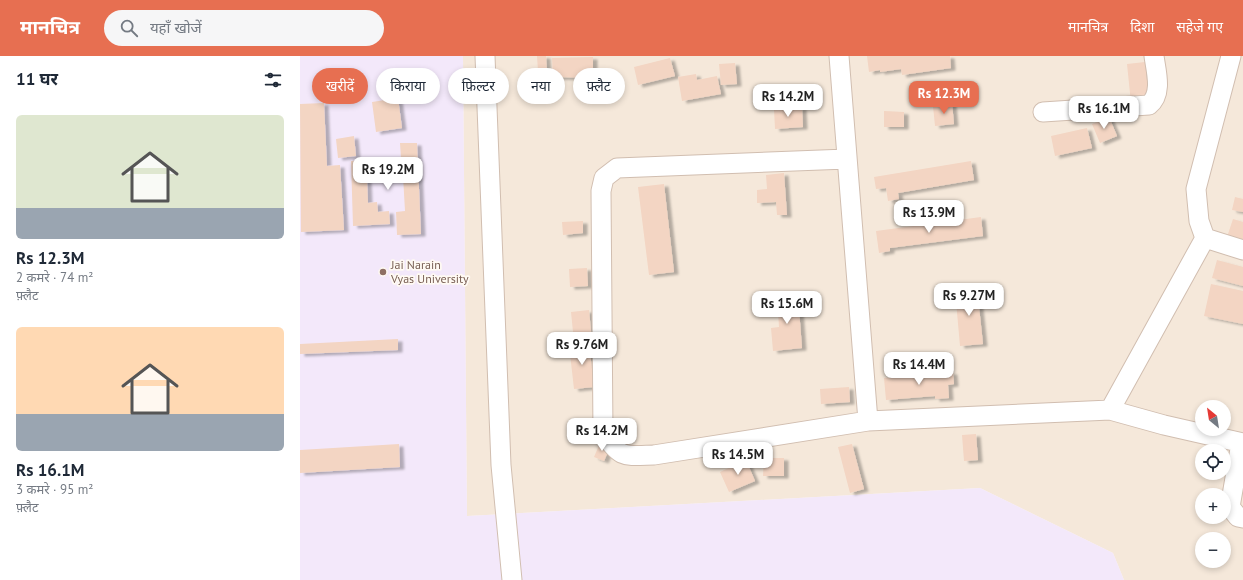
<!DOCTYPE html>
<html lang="hi">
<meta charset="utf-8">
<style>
:root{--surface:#fff;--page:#f6f6f7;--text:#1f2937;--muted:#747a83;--accent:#e76f51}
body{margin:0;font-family:"PT Sans","Noto Sans Devanagari",sans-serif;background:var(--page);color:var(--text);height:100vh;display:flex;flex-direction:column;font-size:15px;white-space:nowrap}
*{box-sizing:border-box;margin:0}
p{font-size:13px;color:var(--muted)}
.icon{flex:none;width:22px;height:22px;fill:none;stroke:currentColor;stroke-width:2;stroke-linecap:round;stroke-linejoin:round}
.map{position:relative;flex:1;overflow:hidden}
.drawer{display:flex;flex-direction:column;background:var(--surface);width:300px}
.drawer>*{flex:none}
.banner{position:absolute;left:12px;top:12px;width:380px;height:36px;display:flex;gap:8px}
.needle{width:26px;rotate:330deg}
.controls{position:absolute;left:895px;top:344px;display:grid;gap:8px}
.controls a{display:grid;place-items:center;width:36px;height:36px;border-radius:50%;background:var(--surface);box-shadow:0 2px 6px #0003;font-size:20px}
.price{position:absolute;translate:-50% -34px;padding:0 9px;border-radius:8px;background:#fff;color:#222;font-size:13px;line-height:26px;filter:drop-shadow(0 1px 2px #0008)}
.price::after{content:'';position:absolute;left:50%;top:24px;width:12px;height:9px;margin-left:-6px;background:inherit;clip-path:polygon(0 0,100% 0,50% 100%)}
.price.current{background:var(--accent);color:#fff}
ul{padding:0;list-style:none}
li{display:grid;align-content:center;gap:8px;height:212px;padding:0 16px}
li span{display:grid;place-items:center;height:124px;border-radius:6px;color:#555}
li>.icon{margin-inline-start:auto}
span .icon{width:72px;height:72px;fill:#fffc;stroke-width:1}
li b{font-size:17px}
h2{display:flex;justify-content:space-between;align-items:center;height:48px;padding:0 16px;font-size:17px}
.chip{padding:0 14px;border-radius:18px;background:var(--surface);box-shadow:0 2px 6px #0003;font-size:14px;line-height:36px}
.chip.current{background:var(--accent);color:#fff}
header{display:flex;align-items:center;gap:24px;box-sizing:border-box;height:56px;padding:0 20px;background:var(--accent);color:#fff}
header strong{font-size:19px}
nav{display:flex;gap:22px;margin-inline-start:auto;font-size:14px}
.search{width:280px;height:36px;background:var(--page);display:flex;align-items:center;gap:10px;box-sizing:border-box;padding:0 14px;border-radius:22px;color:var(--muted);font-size:15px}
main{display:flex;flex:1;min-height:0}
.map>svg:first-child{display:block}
.residential{fill:#f5e8da;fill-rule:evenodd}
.education{fill:#f3e8fa}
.building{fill:#f3d5c3;filter:url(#shadow)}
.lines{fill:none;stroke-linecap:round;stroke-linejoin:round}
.minor-casing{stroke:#d1beb0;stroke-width:21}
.minor{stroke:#fff;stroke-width:19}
.education-dot{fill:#8d6e63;stroke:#fffaf3;stroke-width:1.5}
.labels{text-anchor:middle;stroke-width:3.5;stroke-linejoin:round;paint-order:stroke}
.education-label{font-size:12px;fill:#785e54;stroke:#fffaf3;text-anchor:start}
</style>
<header>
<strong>मानचित्र</strong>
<div class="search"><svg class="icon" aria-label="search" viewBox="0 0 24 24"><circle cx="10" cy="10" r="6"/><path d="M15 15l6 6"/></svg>यहाँ खोजें</div>
<nav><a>मानचित्र</a><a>दिशा</a><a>सहेजे गए</a></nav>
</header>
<main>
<section class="drawer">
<h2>11 घर<svg class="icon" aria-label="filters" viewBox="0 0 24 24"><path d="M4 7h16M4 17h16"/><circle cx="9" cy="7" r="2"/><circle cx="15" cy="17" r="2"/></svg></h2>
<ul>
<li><span style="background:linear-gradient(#dfe7d0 75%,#9aa5b1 0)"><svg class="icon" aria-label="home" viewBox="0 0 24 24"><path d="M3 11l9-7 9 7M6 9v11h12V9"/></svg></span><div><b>Rs 12.3M</b><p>2 कमरे · 74 m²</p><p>फ़्लैट</p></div></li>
<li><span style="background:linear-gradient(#ffd9b3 70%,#9aa5b1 0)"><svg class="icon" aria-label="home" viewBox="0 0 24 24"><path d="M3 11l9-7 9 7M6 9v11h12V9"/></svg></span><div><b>Rs 16.1M</b><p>3 कमरे · 95 m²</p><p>फ़्लैट</p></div></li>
</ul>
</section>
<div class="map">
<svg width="943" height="524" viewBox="0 0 943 524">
<defs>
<filter id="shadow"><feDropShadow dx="4.5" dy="2.5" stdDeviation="1" flood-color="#0004"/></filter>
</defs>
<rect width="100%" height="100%" fill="#fdf6ec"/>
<!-- residential -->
<path class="residential" d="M163,0H943V524H824L813,497L680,432L167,460ZM902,351H924V373H902ZM902,395H924V417H902ZM902,439H924V461H902ZM902,483H924V505H902Z"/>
<!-- education -->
<path class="education" d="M0,0H163L167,460L680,432L813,497L824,524H0Z"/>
<!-- building -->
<path class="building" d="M237,0H246L247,15H238Z
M567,0H650L651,12L602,19L601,13L580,16V14L569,16Z
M293,1V22L253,21L252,2Z
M370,2L375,20L338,29L334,11Z
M845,6L849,45L831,47L827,8Z
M435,7L437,28L421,29L419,8Z
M312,16L318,34L300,40L294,23Z
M396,18L397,24L417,20L421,38L382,45L378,21Z
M98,42L102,72L76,76L72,46Z
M24,47L27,110L40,109L44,174L1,176L0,48Z
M652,47L654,68L635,70L633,50Z
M502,51L503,71L475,73L474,53Z
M584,55L604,56V71H584Z
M809,61L817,80L800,87L792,68Z
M787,72L792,92L755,100L751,80Z
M54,80L56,100L38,102L36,83Z
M100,87H117L121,178L97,179L96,156L105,155L103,120L67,122L68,147L77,146L78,156L89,155L90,168L53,170L51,105L101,102Z
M671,105L674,124L598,137L599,143L588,145L586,132L576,133L574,121Z
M484,117L487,159H477L476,146L457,147V134L467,133L466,119Z
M364,128L374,216L349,219L338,131Z
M935,141L943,143V156L932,154Z
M681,161L683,180L590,192V195L579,197L576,175Z
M933,163L943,166V185L927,181Z
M283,165V177L263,179L262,166Z
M917,204L943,211V230L912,222Z
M287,212L288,230L270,231L269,213Z
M911,228L943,235V268L904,260Z
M677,232L683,288L660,290L655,234Z
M498,240L502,292L473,295L471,272L479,271L477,241Z
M289,254L292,285L274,286L271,256Z
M98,283V294L0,298V288Z
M289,287L294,331L274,333L269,289Z
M653,316L654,328L648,329L649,342L635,343V340L586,344L584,322Z
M549,331L550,346L521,348L520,333Z
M676,378L678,404L664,405L662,379Z
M300,387L310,391L304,405L294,401Z
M99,388L100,411L0,417V394Z
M552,388L564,433L550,437L538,391Z
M464,402H484V420H463Z
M446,404L455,425L429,436L420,416Z"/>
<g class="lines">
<defs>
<path id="minor" d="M185,0L201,409L212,524
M539,0L568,365
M931,0L896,133L899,165L905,182L943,194
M743,56L849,49C863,38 856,15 854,0
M547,103L317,112L304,122L301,135L303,376C320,403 324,400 354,399L568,365L810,354L905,182
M810,354L864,369L943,387
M941,387L930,451L938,461L943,462"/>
</defs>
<!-- minor casing -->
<use href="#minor" class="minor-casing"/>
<!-- minor -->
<use href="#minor" class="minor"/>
</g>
<!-- markers -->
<circle class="education-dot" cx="83" cy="216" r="4"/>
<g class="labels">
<!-- education labels -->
<g class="education-label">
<text x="91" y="213">Jai Narain<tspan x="91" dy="14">Vyas University</tspan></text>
</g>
</g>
</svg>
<div class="controls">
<a><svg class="needle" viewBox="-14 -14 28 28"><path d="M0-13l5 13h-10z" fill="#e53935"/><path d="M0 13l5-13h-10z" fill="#747a83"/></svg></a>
<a><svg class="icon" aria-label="locate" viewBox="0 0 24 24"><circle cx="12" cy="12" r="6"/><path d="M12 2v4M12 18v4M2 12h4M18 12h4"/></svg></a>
<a>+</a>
<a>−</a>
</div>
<b class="price current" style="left:644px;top:59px">Rs 12.3M</b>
<b class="price" style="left:488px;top:62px">Rs 14.2M</b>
<b class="price" style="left:804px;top:74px">Rs 16.1M</b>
<b class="price" style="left:88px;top:135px">Rs 19.2M</b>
<b class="price" style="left:629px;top:178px">Rs 13.9M</b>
<b class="price" style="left:669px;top:261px">Rs 9.27M</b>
<b class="price" style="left:487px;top:269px">Rs 15.6M</b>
<b class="price" style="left:282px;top:310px">Rs 9.76M</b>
<b class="price" style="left:619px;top:330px">Rs 14.4M</b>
<b class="price" style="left:302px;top:396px">Rs 14.2M</b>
<b class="price" style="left:438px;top:420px">Rs 14.5M</b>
<div class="banner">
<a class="chip current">खरीदें</a>
<a class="chip">किराया</a>
<a class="chip">फ़िल्टर</a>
<a class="chip">नया</a>
<a class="chip">फ़्लैट</a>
</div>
</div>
</main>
